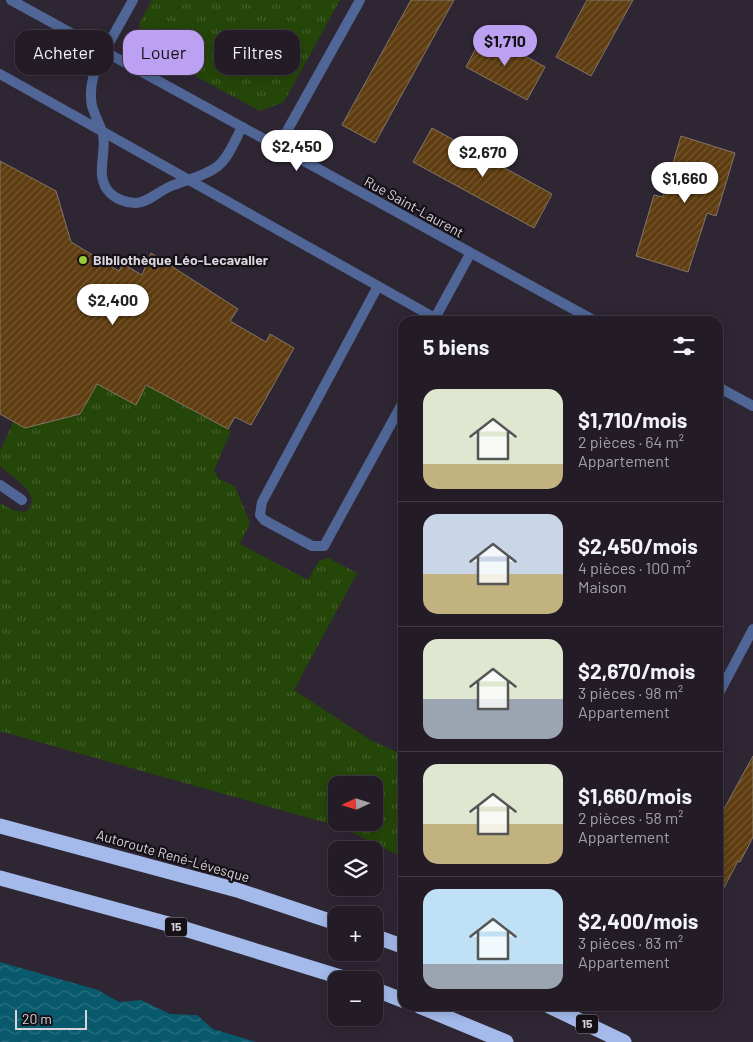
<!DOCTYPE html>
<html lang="fr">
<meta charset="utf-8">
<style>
:root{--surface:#231c27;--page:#2b252f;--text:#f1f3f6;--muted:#a3a1a7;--line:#403a44;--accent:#bca0f2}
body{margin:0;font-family:Barlow,sans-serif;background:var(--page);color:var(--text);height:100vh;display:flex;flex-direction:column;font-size:19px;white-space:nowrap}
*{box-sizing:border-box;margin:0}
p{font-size:16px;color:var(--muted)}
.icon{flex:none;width:28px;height:28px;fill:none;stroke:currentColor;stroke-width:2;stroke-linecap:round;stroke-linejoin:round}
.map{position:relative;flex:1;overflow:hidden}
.drawer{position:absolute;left:398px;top:316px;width:325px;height:695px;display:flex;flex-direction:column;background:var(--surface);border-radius:15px;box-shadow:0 2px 12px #0003,0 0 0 1px var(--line)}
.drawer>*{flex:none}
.banner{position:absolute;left:15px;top:30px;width:308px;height:45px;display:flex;gap:10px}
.needle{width:32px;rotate:266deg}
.tools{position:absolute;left:328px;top:776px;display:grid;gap:10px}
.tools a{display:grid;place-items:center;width:55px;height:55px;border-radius:10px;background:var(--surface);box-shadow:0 2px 12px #0003,0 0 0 1px var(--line);font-size:25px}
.scale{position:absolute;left:15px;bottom:12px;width:72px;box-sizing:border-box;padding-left:5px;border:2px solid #d9d3dc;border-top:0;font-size:14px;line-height:18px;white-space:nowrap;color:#d9d3dc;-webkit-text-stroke:4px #151117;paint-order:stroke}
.price{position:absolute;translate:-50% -42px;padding:0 11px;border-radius:18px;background:#fff;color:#222;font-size:16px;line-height:32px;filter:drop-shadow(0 1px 2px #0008)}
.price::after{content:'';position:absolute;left:50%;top:30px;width:15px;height:11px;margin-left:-8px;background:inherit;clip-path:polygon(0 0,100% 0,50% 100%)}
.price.selected{background:var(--accent);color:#111}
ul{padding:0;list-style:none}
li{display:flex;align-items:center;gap:15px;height:125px;padding:0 25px}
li+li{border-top:1px solid var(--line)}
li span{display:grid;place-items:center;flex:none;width:140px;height:100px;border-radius:15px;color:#555}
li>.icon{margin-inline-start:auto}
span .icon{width:60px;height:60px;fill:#fffc;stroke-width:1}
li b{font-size:21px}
h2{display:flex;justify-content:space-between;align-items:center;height:60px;padding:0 25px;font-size:21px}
.pill{padding:0 18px;border-radius:15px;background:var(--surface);box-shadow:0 2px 12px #0003,0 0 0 1px var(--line);font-size:18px;line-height:45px}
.pill.selected{background:var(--accent);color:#111}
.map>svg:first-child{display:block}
.park{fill:url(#park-tufts);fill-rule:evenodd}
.water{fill:url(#water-waves)}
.building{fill:url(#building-hatch);stroke:#837666}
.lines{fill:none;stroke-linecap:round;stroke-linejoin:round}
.service{stroke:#4f6697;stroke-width:10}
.minor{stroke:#4f6697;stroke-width:10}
.motorway{stroke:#a3baeb;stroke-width:15}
.poi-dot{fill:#96cc3a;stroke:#151117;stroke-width:2}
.labels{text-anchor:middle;stroke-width:4.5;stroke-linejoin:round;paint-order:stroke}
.shield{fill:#151117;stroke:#9e99a1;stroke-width:1}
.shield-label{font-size:12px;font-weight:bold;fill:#d9d3dc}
.street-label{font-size:14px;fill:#d9d3dc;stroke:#151117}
.poi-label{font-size:14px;font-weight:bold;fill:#d9d3dc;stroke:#151117;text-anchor:start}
</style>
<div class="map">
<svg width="753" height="1042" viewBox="0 0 753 1042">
<defs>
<pattern id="park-tufts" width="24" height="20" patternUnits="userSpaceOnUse" patternTransform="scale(1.25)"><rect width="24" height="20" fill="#254609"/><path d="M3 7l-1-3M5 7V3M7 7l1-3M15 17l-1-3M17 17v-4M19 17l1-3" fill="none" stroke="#44602c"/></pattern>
<pattern id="water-waves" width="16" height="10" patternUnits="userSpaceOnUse" patternTransform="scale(1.25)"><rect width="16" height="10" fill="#08596c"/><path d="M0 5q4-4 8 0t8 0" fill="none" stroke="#2b7080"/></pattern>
<pattern id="building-hatch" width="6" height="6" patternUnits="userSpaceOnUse" patternTransform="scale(1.25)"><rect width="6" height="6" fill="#5f3d10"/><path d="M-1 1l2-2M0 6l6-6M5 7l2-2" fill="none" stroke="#755832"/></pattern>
</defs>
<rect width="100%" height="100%" fill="#2f2634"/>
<!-- park -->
<path class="park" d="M152,0H340L284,102L260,111L149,51L144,45L139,24Z
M97,384L136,405L146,385L231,431L214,470L219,479L235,486L250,523L240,544L308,580L319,561L328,558L357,573L294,690L372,741L402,754V857L341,827L0,731V503L13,510L25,512C46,497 12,476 0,466V451L14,421L25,428L80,414ZM336,785H374V822H336Z"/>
<!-- water -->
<path class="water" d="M0,962L98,990L119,1002L141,1000L170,1014L197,1015L213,1029L256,1042H0Z"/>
<!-- building -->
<path class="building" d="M411,0H454L375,143L342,125Z
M587,0H633L591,76L556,57Z
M484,33L545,67L527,100L466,67Z
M432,128L552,194L534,228L413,162Z
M681,136L735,153L716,216L707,213L688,272L636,256L654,195L663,197Z
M0,161L56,191L71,242L119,271L123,264L142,275L151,253L238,309L230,321L266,342L270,334L294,348L251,425L235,417L228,429L146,385L136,405L97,384L80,414L25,428L0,414Z
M753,756V837L740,862L738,861L718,899V820Z"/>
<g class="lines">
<!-- service -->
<path class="service" d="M104,52C95,69 88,85 92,106C95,116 100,125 103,134C107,154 94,177 110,193C116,199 127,203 135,203C147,203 158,192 169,187C185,180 204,177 218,166C229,157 235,140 242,127
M0,74L435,318L470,254
M378,286L262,502L260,515L264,520L312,546H324L402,404
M0,485L22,500"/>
<!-- minor -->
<path class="minor" d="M11,0L595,321
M104,52L133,0
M278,147L360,0
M718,387L753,406
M718,695L753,629"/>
<!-- motorway -->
<path class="motorway" d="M0,826L237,890L336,923
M0,878L172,925L350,980
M374,936L402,946
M374,989L402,1000
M419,1006L506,1042
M549,1006L624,1042"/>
</g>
<!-- markers -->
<circle class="poi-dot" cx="83" cy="260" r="5"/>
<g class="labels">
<!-- shield labels -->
<g class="shield">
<rect x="165" y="917.5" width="22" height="19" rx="4"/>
<rect x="576" y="1014.5" width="22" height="19" rx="4"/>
</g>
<g class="shield-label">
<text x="176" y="931">15</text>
<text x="587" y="1028">15</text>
</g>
<!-- street labels -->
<g class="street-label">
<text transform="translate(414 207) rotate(29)" y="5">Rue Saint-Laurent</text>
<text transform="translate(173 856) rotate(16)" y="5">Autoroute René-Lévesque</text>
</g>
<!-- poi labels -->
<g class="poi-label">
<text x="93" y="265">Bibliothèque Léo-Lecavalier</text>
</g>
</g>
</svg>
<div class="tools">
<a><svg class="needle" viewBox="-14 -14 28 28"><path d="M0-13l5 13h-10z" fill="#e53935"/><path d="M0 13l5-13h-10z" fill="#a3a1a7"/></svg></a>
<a><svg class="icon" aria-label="layers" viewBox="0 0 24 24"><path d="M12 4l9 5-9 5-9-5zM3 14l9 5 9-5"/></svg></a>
<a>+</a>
<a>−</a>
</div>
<div class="scale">20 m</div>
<b class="price selected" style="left:505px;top:67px">$1,710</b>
<b class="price" style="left:297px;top:172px">$2,450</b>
<b class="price" style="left:483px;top:178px">$2,670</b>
<b class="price" style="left:685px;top:204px">$1,660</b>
<b class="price" style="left:113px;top:326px">$2,400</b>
<div class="banner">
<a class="pill">Acheter</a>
<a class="pill selected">Louer</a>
<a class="pill">Filtres</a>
</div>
<section class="drawer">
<h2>5 biens<svg class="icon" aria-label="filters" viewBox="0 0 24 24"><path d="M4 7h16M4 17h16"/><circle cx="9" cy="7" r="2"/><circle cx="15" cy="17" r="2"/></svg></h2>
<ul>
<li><span style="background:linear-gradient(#dfe7d0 75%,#c2b280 0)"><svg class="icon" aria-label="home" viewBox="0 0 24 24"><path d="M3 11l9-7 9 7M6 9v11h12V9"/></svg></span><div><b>$1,710/mois</b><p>2 pièces · 64 m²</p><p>Appartement</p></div></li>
<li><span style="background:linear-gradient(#c9d6e8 60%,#c2b280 0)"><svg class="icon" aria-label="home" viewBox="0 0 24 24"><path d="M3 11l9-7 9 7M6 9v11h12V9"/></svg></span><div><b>$2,450/mois</b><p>4 pièces · 100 m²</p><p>Maison</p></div></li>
<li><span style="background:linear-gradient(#dfe7d0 60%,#9aa5b1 0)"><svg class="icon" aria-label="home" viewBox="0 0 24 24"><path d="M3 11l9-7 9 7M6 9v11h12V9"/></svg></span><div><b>$2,670/mois</b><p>3 pièces · 98 m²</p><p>Appartement</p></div></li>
<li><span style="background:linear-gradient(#dfe7d0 60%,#c2b280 0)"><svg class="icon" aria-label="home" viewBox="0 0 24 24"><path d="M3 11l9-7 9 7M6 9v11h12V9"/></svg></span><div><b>$1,660/mois</b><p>2 pièces · 58 m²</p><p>Appartement</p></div></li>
<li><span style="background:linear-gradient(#bfe0f5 75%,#9aa5b1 0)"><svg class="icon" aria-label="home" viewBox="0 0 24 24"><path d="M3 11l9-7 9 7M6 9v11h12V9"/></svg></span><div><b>$2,400/mois</b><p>3 pièces · 83 m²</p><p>Appartement</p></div></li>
</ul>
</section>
</div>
